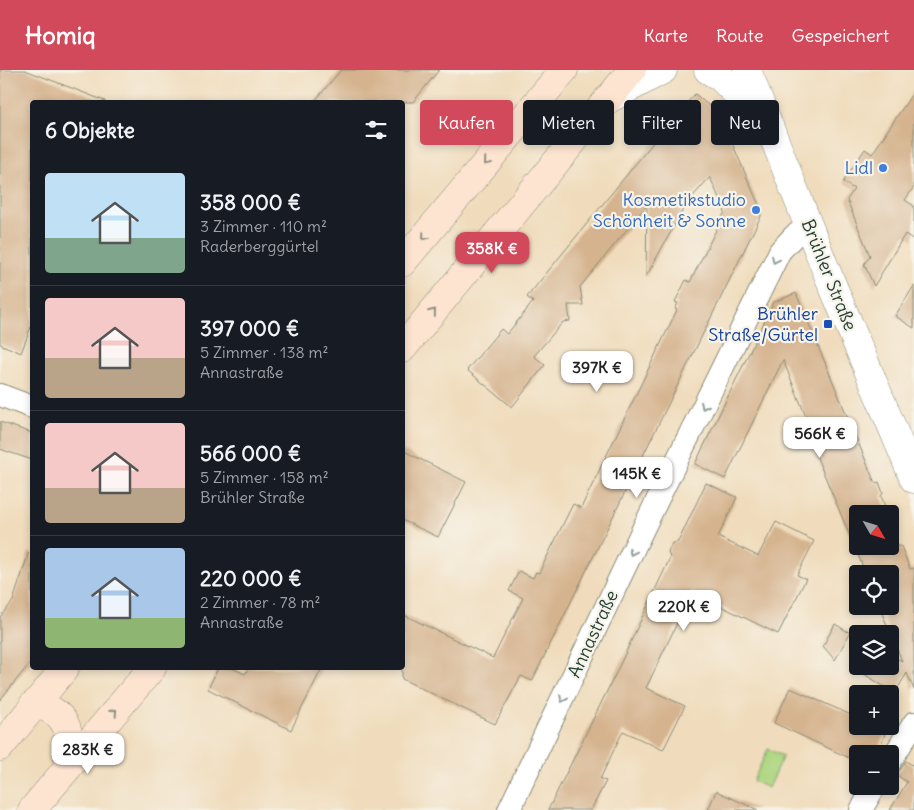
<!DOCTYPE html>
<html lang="de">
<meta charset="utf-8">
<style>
:root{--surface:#171b24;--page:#20242c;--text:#f1f3f6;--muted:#9ea1a6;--line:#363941;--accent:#d1495b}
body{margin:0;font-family:Delius,sans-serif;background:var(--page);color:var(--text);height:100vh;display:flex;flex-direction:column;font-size:19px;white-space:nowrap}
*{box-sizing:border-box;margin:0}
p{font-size:16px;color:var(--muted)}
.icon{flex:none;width:28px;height:28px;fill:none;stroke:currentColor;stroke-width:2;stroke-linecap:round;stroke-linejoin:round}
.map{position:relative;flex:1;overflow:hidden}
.drawer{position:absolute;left:30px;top:30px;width:375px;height:570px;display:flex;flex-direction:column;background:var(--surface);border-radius:5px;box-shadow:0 2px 8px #0003}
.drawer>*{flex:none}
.guide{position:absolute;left:420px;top:30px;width:419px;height:45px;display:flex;gap:10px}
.needle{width:32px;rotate:129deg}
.buttons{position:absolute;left:849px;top:435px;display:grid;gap:10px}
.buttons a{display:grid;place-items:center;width:50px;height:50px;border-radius:5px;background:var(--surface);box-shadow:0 2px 8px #0003;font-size:25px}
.price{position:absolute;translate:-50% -42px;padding:0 11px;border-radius:10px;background:#fff;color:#222;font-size:16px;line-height:32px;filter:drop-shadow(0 1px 2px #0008)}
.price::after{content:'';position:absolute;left:50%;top:30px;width:15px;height:11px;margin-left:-8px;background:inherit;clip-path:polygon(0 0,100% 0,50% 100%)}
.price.selected{background:var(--accent);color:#fff}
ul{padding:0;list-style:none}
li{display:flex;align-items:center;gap:15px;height:125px;padding:0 15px}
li+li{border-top:1px solid var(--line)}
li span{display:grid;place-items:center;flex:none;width:140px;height:100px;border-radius:5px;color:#555}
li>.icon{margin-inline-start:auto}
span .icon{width:60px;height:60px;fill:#fffc;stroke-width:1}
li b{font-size:21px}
h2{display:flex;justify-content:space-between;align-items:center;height:60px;padding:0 15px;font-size:21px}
.chip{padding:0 18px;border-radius:5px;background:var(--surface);box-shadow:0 2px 8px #0003;font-size:18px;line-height:45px}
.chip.selected{background:var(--accent);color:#fff}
header{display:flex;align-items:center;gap:30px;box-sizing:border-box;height:70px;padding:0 25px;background:var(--accent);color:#fff}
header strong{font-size:24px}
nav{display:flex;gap:28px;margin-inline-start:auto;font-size:18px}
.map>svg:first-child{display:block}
.green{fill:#add681;stroke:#668a5a}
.building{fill:#d5b38e}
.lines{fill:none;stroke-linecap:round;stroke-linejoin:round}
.minor-casing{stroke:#888c78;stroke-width:24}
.tertiary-casing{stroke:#888c78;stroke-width:29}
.secondary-casing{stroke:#888c78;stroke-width:29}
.minor{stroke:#fff;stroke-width:22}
.tertiary{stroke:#fff;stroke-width:28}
.secondary{stroke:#fde4d1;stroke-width:28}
.oneway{stroke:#8e9082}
.oneway2{stroke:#8f9e9a}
.shop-dot{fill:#3f7fe0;stroke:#f7f3e8;stroke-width:2}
.transit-dot{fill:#1a4fb4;stroke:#f7f3e8;stroke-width:2}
.labels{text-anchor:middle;stroke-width:4.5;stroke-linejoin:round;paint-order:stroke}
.shop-label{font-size:18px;fill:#366cbe;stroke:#f7f3e8;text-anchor:end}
.street-label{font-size:18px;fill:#1f3d34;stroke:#f7f3e8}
.transit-label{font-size:18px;fill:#164399;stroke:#f7f3e8;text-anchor:end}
</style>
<header>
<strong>Homiq</strong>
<nav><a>Karte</a><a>Route</a><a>Gespeichert</a></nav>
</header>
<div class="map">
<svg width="914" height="740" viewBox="0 0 914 740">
<rect width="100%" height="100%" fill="#f7f3e8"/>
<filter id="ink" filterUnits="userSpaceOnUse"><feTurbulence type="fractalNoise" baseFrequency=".02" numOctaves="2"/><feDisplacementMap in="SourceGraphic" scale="10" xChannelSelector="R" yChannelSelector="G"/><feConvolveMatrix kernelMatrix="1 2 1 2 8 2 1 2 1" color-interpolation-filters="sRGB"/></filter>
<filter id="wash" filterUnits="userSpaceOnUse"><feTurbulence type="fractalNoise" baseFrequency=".0096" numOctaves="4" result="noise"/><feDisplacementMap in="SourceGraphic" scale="20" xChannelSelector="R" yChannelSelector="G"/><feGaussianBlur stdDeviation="1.12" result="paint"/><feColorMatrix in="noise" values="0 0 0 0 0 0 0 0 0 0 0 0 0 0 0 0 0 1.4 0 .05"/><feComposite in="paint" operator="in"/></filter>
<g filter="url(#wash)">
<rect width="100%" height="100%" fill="#f0dcbc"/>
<!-- green -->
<path class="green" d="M768,679L783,686L768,718L753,711Z"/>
<g id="blocks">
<!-- building -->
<path class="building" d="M0,0H25L105,31V32H32V254L21,283L0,274Z
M341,0H439L413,32H314Z
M914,21V117L905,130L914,136V170L905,164L874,216L864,194L870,186L847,130L854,119L843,112L865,79L872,84Z
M695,24L720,45L761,140V146L532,611L521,606L495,654L402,609V544L493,588L523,528L509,521L519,501L533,508L536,502L539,503L573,434L581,438L677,240L675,239L678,233L675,232L686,210L690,212L725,142L710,107L686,134L646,207L647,135L580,217L583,235H568L570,251L563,252L534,286L545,295L512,337L467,300L501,259L507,264L533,232L527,227L669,53Z
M914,216V258L895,246Z
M796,223L875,413L879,412L883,423L881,426L888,444H858V476H901L910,499L914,498V620L907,603L890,631V620L851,596H890V585L902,591L879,536H890V504H866L810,371L802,351L807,349L783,290L725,409L695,394L772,236V233Z
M0,352L32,363V390L0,379Z
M402,380L466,412L438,467L402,450Z
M706,413L737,427L718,467L758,486L776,452L814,471L797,505L806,509L778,564L692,522L646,618L685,636L663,680L623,661L600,709L606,711L591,740H548L616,603L670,488L668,482L672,473L678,472Z
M29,482L32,483V591L0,630V547L13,531Z
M835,554L850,563L835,590L823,576Z
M218,598H232L245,604L249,598H322L291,660L208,619Z
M790,618L858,648V656H880L878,661L885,664L877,684H861L858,682V692L774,653Z
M906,691L914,696V740H890L907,712L895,704L901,699Z
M716,721L758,740H708Z"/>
</g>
</g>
<g filter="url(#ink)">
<use href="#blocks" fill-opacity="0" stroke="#888c78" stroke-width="1"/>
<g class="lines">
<defs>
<path id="minor" d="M0,325L32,337
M890,692L914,653
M509,740L644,457L780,181L794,166L809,156
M861,740L875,716"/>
<path id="tertiary" d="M708,0L720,7L737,24L765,45
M747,0L826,200L914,409
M607,30L663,0"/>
<path id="secondary" d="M402,193L564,0
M402,279L632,0
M33,635C46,635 60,643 66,656C71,667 68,684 68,697
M0,677L65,598
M32,740L152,598"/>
</defs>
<!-- minor casing -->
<use href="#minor" class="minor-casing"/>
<!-- tertiary casing -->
<use href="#tertiary" class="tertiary-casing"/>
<!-- secondary casing -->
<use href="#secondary" class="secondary-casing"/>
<!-- minor -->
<use href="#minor" class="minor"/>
<!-- tertiary -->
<use href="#tertiary" class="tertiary"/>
<!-- secondary -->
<use href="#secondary" class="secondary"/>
</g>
<!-- one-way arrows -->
<defs><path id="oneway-chevron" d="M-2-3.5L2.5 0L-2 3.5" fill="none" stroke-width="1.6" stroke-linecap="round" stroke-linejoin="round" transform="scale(1.25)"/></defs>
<g class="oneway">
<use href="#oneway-chevron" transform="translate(487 92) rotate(130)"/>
<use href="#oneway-chevron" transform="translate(425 167) rotate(130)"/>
<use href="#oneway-chevron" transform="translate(433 242) rotate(-51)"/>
<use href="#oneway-chevron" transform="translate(114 642) rotate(-49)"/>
</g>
<g class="oneway2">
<use href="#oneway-chevron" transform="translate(775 190) rotate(116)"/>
<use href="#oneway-chevron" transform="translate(704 336) rotate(116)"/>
<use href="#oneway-chevron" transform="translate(632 482) rotate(115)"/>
<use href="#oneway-chevron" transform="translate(563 629) rotate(115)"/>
</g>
</g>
<!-- markers -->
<g class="shop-dot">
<circle cx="883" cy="98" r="5"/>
<circle cx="756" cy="140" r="5"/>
</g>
<rect class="transit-dot" x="823" y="249" width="10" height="10" rx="2.5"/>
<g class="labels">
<!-- shop labels -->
<g class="shop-label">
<text x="873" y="104">Lidl</text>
<text x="746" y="136">Kosmetikstudio<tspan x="746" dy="21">Schönheit &amp; Sonne</tspan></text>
</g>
<!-- street labels -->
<g class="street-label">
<text transform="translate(829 205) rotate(68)" y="6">Brühler Straße</text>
<text transform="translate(593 564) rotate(-65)" y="6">Annastraße</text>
</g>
<!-- transit labels -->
<g class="transit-label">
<text x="818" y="250">Brühler<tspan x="818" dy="21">Straße/Gürtel</tspan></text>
</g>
</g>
</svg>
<div class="buttons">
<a><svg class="needle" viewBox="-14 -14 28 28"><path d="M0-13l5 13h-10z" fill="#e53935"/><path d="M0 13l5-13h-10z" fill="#9ea1a6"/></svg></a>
<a><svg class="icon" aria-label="locate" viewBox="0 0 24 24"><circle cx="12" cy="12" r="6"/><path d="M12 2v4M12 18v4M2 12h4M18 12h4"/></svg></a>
<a><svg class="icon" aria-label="layers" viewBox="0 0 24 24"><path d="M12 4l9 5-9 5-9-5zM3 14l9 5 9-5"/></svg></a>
<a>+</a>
<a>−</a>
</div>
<b class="price selected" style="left:492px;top:204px">358K €</b>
<b class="price" style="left:597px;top:323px">397K €</b>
<b class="price" style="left:820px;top:389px">566K €</b>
<b class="price" style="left:637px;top:429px">145K €</b>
<b class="price" style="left:684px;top:562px">220K €</b>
<b class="price" style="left:88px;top:705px">283K €</b>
<div class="guide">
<a class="chip selected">Kaufen</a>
<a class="chip">Mieten</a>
<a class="chip">Filter</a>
<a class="chip">Neu</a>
</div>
<section class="drawer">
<h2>6 Objekte<svg class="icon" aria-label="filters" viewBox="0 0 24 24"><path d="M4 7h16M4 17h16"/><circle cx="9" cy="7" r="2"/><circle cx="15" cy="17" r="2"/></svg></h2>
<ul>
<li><span style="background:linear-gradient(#bfe0f5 65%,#7fa58c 0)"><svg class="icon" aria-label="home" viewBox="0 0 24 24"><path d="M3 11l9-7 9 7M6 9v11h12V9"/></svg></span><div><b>358 000 €</b><p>3 Zimmer · 110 m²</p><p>Raderberggürtel</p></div></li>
<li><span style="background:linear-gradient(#f6c9c9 60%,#b9a48a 0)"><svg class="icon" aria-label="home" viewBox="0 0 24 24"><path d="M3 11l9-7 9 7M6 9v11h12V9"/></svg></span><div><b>397 000 €</b><p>5 Zimmer · 138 m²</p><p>Annastraße</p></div></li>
<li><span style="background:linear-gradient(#f6c9c9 65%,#b9a48a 0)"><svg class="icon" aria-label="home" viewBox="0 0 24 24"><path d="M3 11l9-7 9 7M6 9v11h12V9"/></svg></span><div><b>566 000 €</b><p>5 Zimmer · 158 m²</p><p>Brühler Straße</p></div></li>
<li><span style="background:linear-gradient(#a9c7e8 70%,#8fb573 0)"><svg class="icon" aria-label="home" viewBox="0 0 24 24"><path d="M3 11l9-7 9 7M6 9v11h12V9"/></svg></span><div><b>220 000 €</b><p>2 Zimmer · 78 m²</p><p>Annastraße</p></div></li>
</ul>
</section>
</div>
